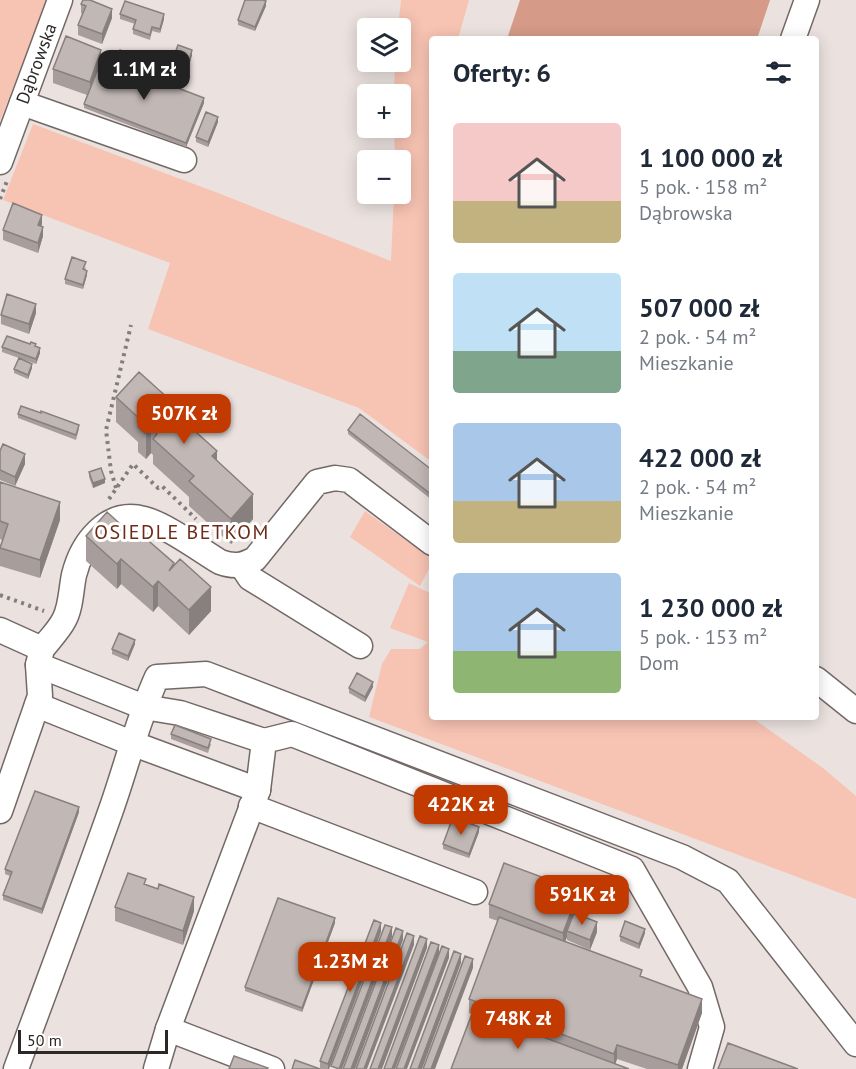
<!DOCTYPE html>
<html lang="pl">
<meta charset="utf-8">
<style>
:root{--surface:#fff;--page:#f6f6f7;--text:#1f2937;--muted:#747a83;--accent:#c23a00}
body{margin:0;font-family:"PT Sans",sans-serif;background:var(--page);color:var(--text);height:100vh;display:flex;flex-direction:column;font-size:22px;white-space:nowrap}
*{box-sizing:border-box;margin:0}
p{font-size:20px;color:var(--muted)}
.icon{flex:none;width:33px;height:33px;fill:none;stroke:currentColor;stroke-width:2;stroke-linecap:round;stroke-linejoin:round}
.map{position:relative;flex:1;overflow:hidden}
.sheet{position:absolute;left:429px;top:36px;width:390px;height:684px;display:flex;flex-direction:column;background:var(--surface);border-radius:6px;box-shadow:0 3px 15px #0003}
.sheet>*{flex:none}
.fabs{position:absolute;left:357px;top:18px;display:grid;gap:12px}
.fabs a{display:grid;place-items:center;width:54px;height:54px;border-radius:6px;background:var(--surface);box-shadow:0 3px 15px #0003;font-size:30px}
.scale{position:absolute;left:18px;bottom:15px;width:150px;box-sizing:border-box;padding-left:6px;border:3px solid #2c2827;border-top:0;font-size:16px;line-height:21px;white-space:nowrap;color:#2c2827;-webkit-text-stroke:4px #fff;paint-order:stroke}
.price{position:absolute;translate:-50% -51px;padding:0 14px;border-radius:12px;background:var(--accent);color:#fff;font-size:20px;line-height:39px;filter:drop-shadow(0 2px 3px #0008)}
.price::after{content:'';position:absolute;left:50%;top:36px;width:18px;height:14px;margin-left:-9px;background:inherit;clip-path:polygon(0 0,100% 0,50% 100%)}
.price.selected{background:#222;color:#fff}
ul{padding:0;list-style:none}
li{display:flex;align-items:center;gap:18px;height:150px;padding:0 24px}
li span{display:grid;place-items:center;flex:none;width:168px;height:120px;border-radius:6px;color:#555}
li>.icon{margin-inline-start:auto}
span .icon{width:72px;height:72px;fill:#fffc;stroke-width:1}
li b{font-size:26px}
h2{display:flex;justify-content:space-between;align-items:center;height:72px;padding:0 24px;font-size:26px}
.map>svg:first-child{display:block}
.green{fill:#f7c3b3}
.water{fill:#d59a88}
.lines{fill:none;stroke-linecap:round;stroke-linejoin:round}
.minor-casing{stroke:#726967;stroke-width:27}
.path{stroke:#837d7b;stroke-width:4;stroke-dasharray:3 4.5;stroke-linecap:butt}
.minor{stroke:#fff;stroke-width:24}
.wall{fill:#a69d9c}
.shaded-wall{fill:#87807f}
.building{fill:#c1b7b5;stroke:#87807f;stroke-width:1.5}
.labels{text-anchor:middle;stroke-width:6;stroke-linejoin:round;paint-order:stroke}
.street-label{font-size:18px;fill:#2c2827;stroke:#fff}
.neighbourhood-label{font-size:20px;letter-spacing:1.5px;fill:#6d2b16;stroke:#fff}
</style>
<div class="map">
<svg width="856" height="1069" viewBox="0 0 856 1069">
<rect width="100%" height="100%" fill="#ebe2df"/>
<!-- green -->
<path class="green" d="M0,0H47L0,121Z
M401,0H469L458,39H432V462L359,408L148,329L170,263L3,200L33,124L218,193L391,261L394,194H400V160H395L394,128H400V94H394L395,62H400V28H398Z
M365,511L432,559V563L420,586L350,537Z
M409,583L432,594V633L429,641L432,639V717H751L823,768L856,796V899L369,717L382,664L391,649H420L428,642L390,628Z"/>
<!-- water -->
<path class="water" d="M520,0H770L757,39H507Z"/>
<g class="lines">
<defs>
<g id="minor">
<path d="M793,39L807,0"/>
<path d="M22,103L184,160"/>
<path id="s1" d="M0,162L60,0"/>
<path d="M242,566L250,578L360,646"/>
<path d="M0,630L42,649C49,640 59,630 64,620C71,608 71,589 74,575C82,543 107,509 144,519C165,524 200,550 220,562C234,567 242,566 255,559L317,482L335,478L349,480L432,543"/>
<path d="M38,665L144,707L180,713L264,741"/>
<path d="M816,679L856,711"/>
<path d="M37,705L134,744L258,790"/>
<path d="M251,806L475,892"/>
<path d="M0,811L40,696L38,665L41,653"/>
<path d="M168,1029L272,1069"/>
<path d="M16,1069C48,982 81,895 112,807C127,764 138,719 157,677L206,674L682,857L728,881L856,1044"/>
<path d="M156,1069L168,1029L258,790L264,741L292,734L632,869L700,987L712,1027L700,1069"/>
</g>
</defs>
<!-- minor casing -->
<use href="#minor" class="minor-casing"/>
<!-- path -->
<path class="path" d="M0,199L7,181
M116,488L111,471L106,430L131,325
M109,499L133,464L158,488L162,486L196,519
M0,595L44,611"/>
<!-- minor -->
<use href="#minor" class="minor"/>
</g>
<!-- wall -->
<path class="wall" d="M81,4L112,18L102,44L78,35V25L82,14L81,13Z
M266,6L255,31L238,25V20Z
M120,14L164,19L160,33L152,31L150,40L133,34V29L135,24L120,19Z
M192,55L189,66L174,61V56Z
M118,56L132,60L129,65L118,61Z
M101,59L204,103L186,147L84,108V104L87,95L53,83V69Z
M218,122L208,147L196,142V137Z
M42,224L41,226L43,236L38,253L3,240V230Z
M86,267L85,270L87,275L83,289L65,284V279Z
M36,313L29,334L1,324V315Z
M2,347H36L40,353L36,364L22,359L32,368L28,379L14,373V369L19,358L2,352Z
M116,397L180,418L217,460L253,519L231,544L189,506V497L153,464V455L151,453L146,459L138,452V442L116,422Z
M18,414L79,429L76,440L18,418Z
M348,430L432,470V500L348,434Z
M0,451L25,464L15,486L0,480Z
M89,472L105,483L93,488L89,477Z
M0,482L60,520L40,578L0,566V546L2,540L0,539Z
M86,536L139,541L174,565L211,611L189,635L158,606L153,612L121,584L117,589L86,561Z
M135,644L128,661L112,654V649Z
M373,687L365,702L349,693V688Z
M171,734L211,744L208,753L171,739Z
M79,812L42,914L3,900V895L10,876L5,874V869Z
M479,832L469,858L443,849V844Z
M146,885L194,911L183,945L115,921V907Z
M489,904L579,905L575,914L597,932L590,950L567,940V937L565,942L642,977L702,1013L682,1069H647L617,1059L615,1064L469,1013V999L498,921L489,918Z
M335,923L302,1012L245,991V987Z
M381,932L329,1069H320V1061Z
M645,933L639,949L620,941V936Z"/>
<!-- shaded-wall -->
<path class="shaded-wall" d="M266,1V6L255,31V27Z
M112,9V18L102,44V34Z
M164,14V19L160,33V29Z
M101,50V64L90,96V82Z
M192,50V55L189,66V61Z
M204,98V103L186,147V143Z
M218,117V122L208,147V142Z
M42,215V224L38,234V225Z
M43,227V236L38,253V243Z
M87,271V275L83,289V285Z
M36,304V313L29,334V324Z
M40,348V353L36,364V359Z
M32,364V368L28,379V375Z
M180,409V434L176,414Z
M151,428V453L146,459V434Z
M217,451V476L212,456Z
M25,454V464L15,486V477Z
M105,479V483L93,488V483Z
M253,494V519L231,544V519Z
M60,502V520L40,578V560Z
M121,559V584L117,589V564Z
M158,581V606L153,612V587Z
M211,587V611L189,635V610Z
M135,640V644L128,661V656Z
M373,682V687L365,702V697Z
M79,807V812L42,914V909Z
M479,827V832L469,858V854Z
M579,891V905L568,932L567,931V937L563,946V933Z
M194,897V911L183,945V931Z
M335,918V923L302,1012V1008Z
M597,922V932L590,950V940Z
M381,923V932L329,1069H328V1064Z
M392,927V937L342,1069H339Z
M645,929V933L639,949V944Z
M403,931V940L355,1069H351Z
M414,936V945L367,1069H364Z
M427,939V948L382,1069H378Z
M439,945V954L395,1069H392Z
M449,949V958L407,1069H404Z
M461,954V963L422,1069H418Z
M473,959V968L435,1069H431Z
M702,999V1013L682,1069H678V1065Z
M617,1045V1059L614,1068V1054Z"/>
<!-- building -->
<path class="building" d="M83,0H90L112,9L102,34L78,25L86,6L81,4Z
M245,0H263L266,1L255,27L238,20Z
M125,1L164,14L160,29L152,27L150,35L133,29L136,20L120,14Z
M66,36L101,50L90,82L53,69Z
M178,45L192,50L189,61L174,56Z
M120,50L132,55L129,60L118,56Z
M102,59L204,98L186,143L84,104Z
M206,112L218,117L208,142L196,137Z
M374,156L388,160H370Z
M13,203L42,215L38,225L43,227L38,243L3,230Z
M72,257L86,262L83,269L87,271L83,285L65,279Z
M7,294L36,304L29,324L1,315Z
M7,336L30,344L31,342L36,344L35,346L40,348L36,359L2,347Z
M19,358L32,364L28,375L14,369Z
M139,372L180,409L176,414L217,451L212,456L253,494L231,519L189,481L194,476L153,439L157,434L151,428L146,434L138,427L143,422L116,397Z
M21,406L41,413V411L79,425L76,435L18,414Z
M360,414L432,470V495L348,430Z
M3,444L25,454L15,477L0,470V451Z
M101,468L105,479L93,483L89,472Z
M0,482L60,502L40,560L0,548L8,524L0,521Z
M107,512L139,541L143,536L174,563L169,571L180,559L211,587L189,610L158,581L153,587L121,559L117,564L86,536Z
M119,633L135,640L128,656L112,649Z
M357,673L373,682L365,697L349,688Z
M175,725L211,739L208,748L171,734Z
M35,791L79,807L42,909L3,895L12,872L5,869Z
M453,817L479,827L469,854L443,844Z
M504,863L579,891L563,933L489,904Z
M128,873L146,879L144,884L158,889L159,884L194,897L183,931L115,907Z
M278,898L335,918L302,1008L245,987Z
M574,913L597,922L590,940L567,931Z
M499,917L642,970L640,976L702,999L678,1065L617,1045L614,1054L469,999Z
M374,920L381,923L328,1064L320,1061Z
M625,921L645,929L639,944L620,936Z
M385,925L392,927L339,1069L331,1066Z
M396,928L403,931L351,1069H343Z
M407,933L414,936L364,1069H356Z
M420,936L427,939L378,1069H370Z
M431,942L439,945L392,1069H384Z
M442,946L449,949L404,1069H396Z
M454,951L461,954L418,1069H410Z
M465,956L473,959L431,1069H423Z
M473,1011L629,1069H451Z
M728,1043L798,1069H718Z
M234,1056L268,1068L267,1069H229Z
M295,1060L320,1069H292Z"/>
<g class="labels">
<!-- street labels -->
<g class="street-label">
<text dy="6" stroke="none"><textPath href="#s1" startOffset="105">Dąbrowska</textPath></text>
</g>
<!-- neighbourhood labels -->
<g class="neighbourhood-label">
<text x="182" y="539">OSIEDLE BETKOM</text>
</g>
</g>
</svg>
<div class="fabs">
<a><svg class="icon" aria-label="layers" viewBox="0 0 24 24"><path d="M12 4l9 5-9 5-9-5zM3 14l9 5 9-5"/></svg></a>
<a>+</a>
<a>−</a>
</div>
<div class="scale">50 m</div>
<b class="price selected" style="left:144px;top:101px">1.1M zł</b>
<b class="price" style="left:184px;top:445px">507K zł</b>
<b class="price" style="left:461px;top:836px">422K zł</b>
<b class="price" style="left:582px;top:926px">591K zł</b>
<b class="price" style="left:350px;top:993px">1.23M zł</b>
<b class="price" style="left:518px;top:1050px">748K zł</b>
<section class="sheet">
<h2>Oferty: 6<svg class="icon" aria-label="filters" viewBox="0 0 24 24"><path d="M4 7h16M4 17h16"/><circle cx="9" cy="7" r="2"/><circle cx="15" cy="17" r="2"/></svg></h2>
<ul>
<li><span style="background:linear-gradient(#f6c9c9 65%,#c2b280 0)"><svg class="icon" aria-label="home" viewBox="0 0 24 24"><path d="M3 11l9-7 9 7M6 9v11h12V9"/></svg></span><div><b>1 100 000 zł</b><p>5 pok. · 158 m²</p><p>Dąbrowska</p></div></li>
<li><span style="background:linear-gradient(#bfe0f5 65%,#7fa58c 0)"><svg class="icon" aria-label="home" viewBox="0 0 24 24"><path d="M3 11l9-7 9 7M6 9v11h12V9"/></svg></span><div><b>507 000 zł</b><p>2 pok. · 54 m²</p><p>Mieszkanie</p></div></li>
<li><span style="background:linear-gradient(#a9c7e8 65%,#c2b280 0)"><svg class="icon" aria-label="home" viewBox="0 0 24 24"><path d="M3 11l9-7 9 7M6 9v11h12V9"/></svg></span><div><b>422 000 zł</b><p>2 pok. · 54 m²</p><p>Mieszkanie</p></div></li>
<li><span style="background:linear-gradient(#a9c7e8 65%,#8fb573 0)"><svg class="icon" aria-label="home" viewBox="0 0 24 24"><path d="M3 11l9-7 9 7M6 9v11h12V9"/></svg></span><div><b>1 230 000 zł</b><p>5 pok. · 153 m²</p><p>Dom</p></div></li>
</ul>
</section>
</div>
